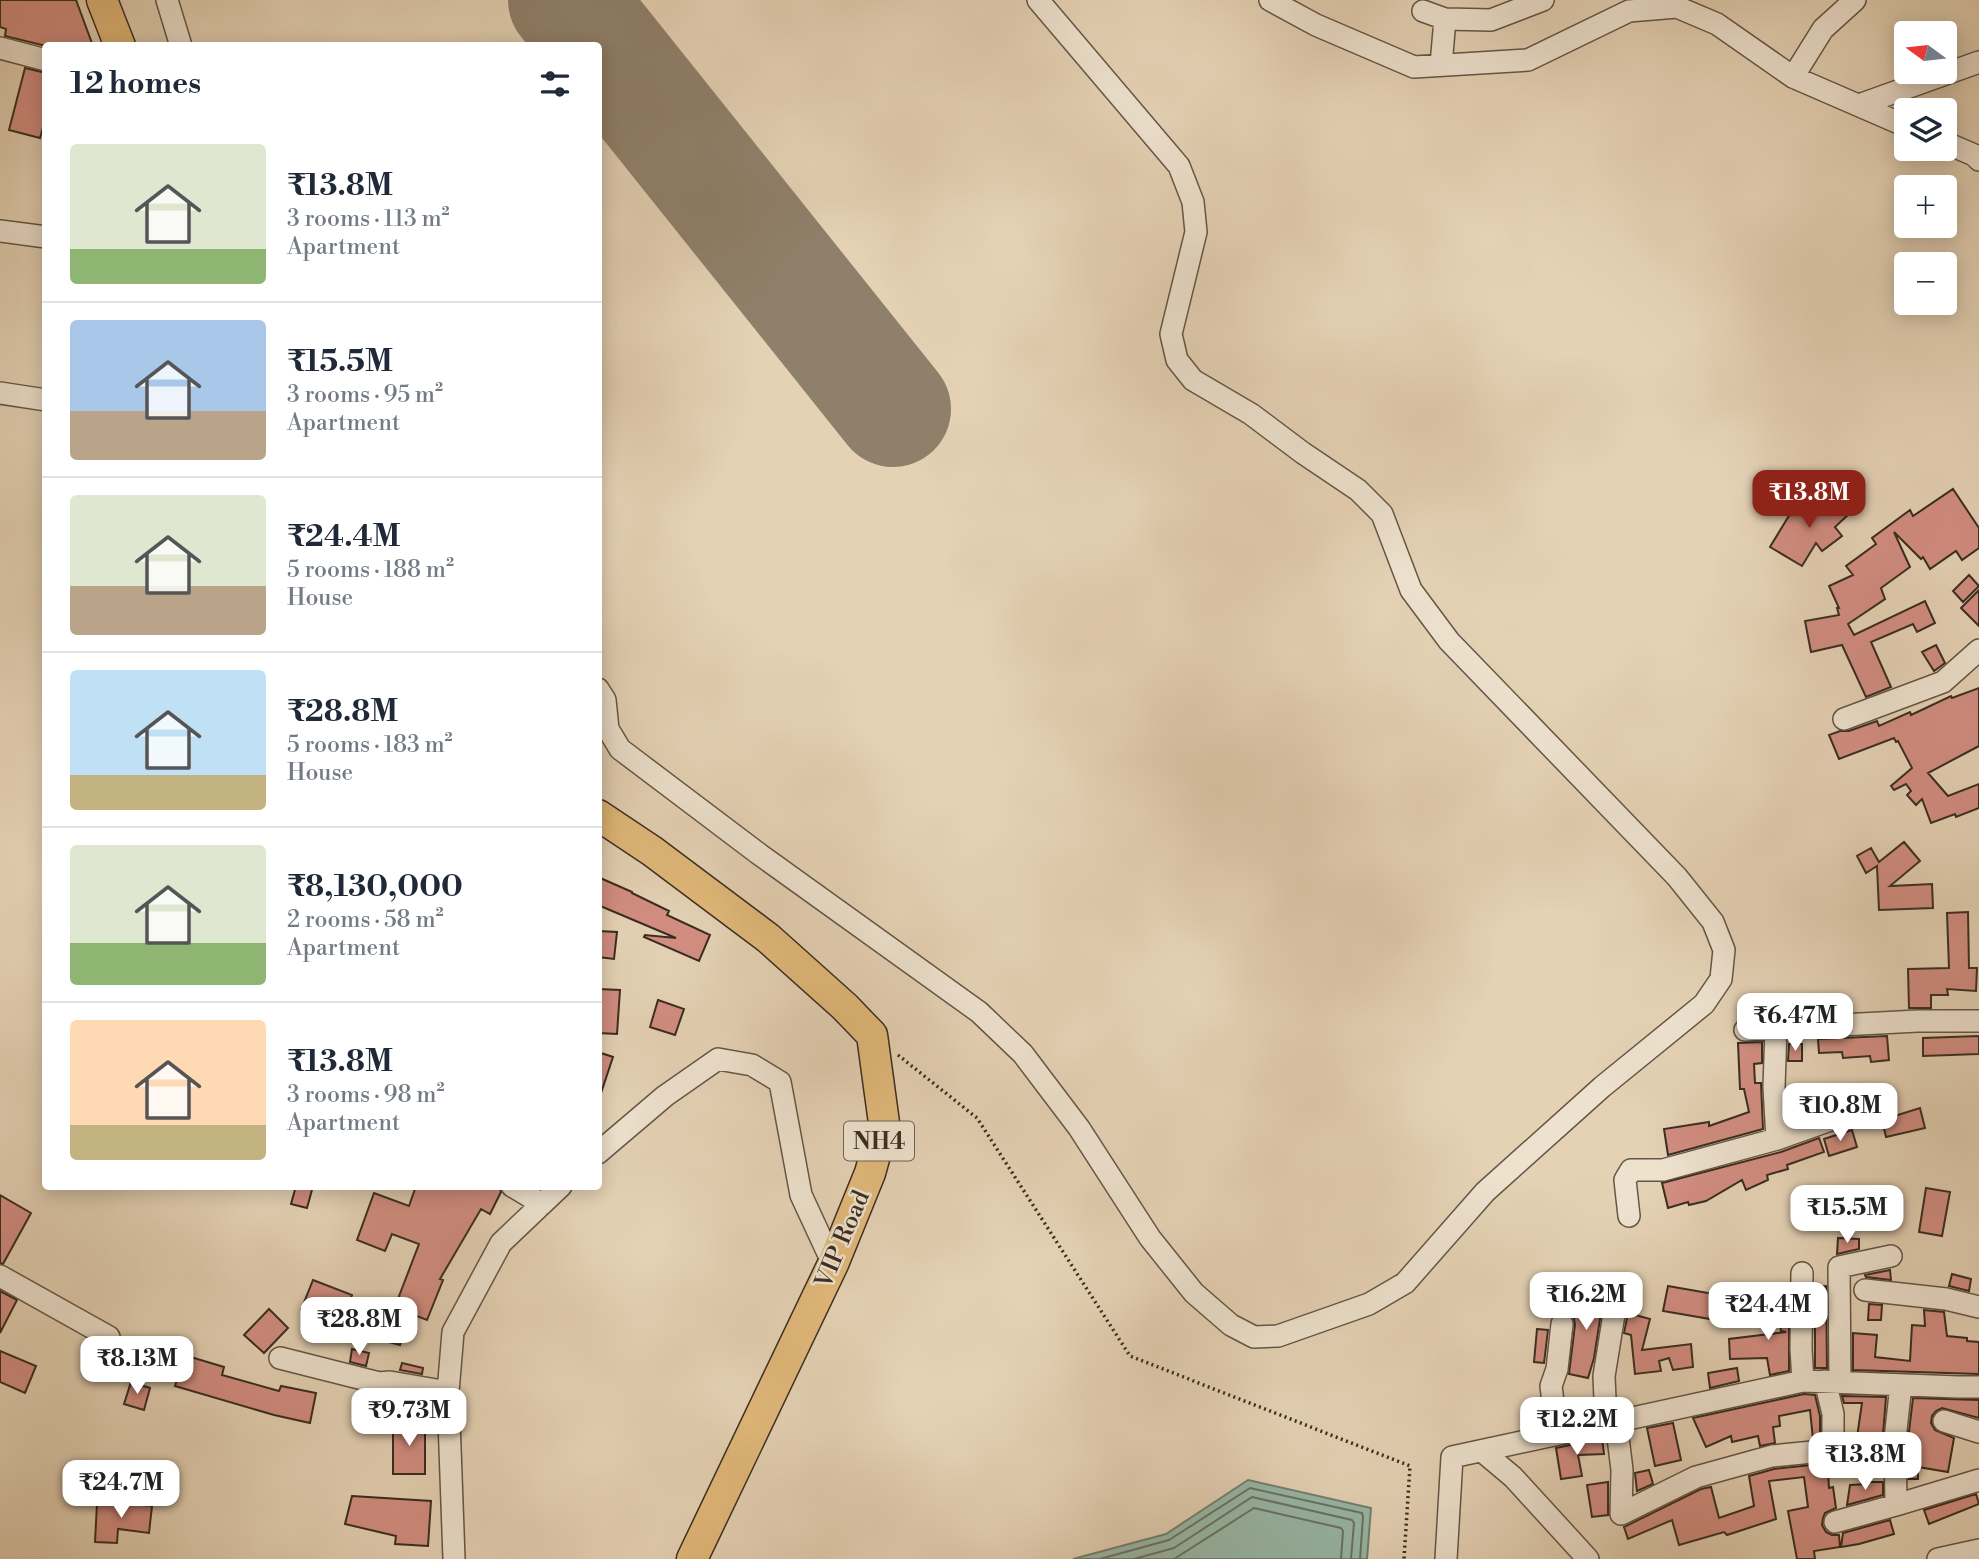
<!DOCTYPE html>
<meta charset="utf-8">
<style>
:root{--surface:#fff;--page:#f6f6f7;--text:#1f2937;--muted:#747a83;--line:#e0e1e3;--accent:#8f2418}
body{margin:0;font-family:"Libre Bodoni",serif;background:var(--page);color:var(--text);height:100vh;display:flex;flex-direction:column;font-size:26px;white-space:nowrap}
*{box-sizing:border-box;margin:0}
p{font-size:23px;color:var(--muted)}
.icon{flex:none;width:38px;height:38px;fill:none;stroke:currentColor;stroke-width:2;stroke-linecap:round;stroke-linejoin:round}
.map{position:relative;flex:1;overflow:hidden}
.details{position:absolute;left:42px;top:42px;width:560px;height:1148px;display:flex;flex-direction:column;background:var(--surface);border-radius:7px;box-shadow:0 4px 18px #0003}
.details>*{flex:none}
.needle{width:46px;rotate:285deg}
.fabs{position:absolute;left:1894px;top:21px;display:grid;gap:14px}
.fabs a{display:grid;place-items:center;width:63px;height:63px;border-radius:7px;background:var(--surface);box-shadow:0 4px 18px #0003;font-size:35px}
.price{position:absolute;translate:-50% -60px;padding:0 16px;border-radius:14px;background:#fff;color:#222;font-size:23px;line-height:46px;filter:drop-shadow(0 2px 4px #0008)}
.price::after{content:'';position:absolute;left:50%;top:42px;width:21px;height:16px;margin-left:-10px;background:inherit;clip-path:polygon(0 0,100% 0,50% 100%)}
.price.on{background:var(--accent);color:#fff}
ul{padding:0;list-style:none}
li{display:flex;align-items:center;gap:21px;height:175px;padding:0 28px}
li+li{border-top:2px solid var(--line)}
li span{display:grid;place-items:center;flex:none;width:196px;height:140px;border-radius:7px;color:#555}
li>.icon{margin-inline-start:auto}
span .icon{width:84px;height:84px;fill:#fffc;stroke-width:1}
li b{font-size:30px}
h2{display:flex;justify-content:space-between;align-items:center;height:84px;padding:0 28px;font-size:30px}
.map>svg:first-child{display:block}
.water{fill:#97b8a8;stroke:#718072;stroke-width:2}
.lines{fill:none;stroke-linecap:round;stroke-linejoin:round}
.shore{stroke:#687264;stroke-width:2}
.runway{stroke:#8f806b;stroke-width:116}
.building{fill:#d38e82;stroke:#392d21;stroke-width:2}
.minor-casing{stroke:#645646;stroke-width:24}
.highway-casing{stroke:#392d21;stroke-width:33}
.path{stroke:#392d21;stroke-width:3.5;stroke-dasharray:2 3.5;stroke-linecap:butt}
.minor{stroke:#eee2cf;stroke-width:21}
.highway{stroke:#e2b97a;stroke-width:30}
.labels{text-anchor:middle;stroke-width:5;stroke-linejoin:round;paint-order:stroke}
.shield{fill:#eee2cf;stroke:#6f6355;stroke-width:2}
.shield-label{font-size:23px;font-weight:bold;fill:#392d21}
.street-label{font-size:24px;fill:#392d21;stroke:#eee2cf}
</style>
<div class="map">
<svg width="1979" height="1559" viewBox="0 0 1979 1559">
<rect width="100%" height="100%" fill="#e5d2b5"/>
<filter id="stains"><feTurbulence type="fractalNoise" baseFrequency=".00286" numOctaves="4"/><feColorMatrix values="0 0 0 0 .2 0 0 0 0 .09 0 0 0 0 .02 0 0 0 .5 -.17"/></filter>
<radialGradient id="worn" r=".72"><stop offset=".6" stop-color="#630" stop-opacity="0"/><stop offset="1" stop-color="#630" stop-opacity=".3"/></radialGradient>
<!-- water -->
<path class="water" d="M1248,1480L1371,1508L1367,1559H1073L1166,1534Z"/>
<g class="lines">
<!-- shore -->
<path class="shore" d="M1100,1559L1169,1540L1250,1488L1362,1513L1363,1517L1360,1559
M1134,1559L1174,1548L1252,1497L1352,1520L1354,1523L1351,1559
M1174,1559L1254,1508L1341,1528L1343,1531L1341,1559"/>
<!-- runway -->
<path class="runway" d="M566,0L893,409"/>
</g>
<!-- building -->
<path class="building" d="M0,0H76L93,46H46L5,36L6,29L0,27Z
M25,68L46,73V117L40,138L9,130Z
M1953,489L1979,528V548L1962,560L1956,551L1930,569L1923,557L1921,559L1894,532L1910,567L1881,588L1885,599L1848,624L1854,635L1925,601L1935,623L1917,632L1913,624L1871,642L1891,687L1866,697L1842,645L1811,652L1805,621L1839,615L1837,608H1839L1829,586L1853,575L1846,566L1876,544L1872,538L1910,510L1913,516Z
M1833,496L1849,514L1835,527L1842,536L1822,551L1816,543L1802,566L1770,547L1790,514L1806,498L1817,509Z
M1969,575L1979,586L1963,602L1953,591Z
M1979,590V626L1961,608Z
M1936,645L1945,663L1934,671L1922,652Z
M1979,688V746L1928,773L1948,796L1979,784V808L1956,817L1955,814L1931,823L1922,799L1916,805L1907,795L1911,791L1906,784L1894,790L1891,786L1912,768L1898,741L1896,742L1894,738L1839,759L1829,735L1840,731H1849L1877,721L1879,726L1910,712L1911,715L1951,696L1952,698Z
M1904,842L1920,861L1890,886L1932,884L1933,908L1879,910L1877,866L1866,873L1857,856L1871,848L1879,862Z
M598,877L632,892V893L669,911L667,915L710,935L699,961L644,937L645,935L676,938L598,905Z
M1968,912L1969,968H1977L1976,991L1947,989L1948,995H1931V1008H1909L1908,969L1949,968L1947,913Z
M598,931L617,932L614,959L598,957Z
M598,989L620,990L617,1034L598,1033Z
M658,1000L684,1009L675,1035L650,1027Z
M1887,1036L1889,1060L1871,1062L1870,1056L1843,1058L1842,1052L1819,1053L1818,1039Z
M1979,1036V1054L1923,1056V1038Z
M1762,1042V1063L1754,1064L1755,1083H1761L1763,1129L1668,1155L1664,1129L1709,1122V1126L1749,1112L1744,1089H1740L1738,1043Z
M1789,1044H1802V1061H1788Z
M598,1052L613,1057L601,1093H598Z
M1822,1084H1838L1839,1103L1822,1109Z
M1920,1108L1925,1128L1886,1137L1882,1120Z
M1852,1130L1857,1147L1829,1156L1824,1139Z
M1819,1138L1824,1152L1787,1165L1788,1169L1767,1175L1768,1180L1746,1190L1742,1180L1706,1201L1689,1205L1688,1202L1668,1208L1662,1183L1781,1152Z
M296,1186H313L307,1208L291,1204Z
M416,1186H494L500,1189L501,1192L490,1214L481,1209L440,1279L443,1280L427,1320L409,1313L400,1345L385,1341L396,1304L419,1244L392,1234L385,1251L357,1240L374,1193L409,1206Z
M1926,1188L1950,1192L1942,1236L1919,1232Z
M0,1195L31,1213L3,1264L0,1263Z
M1838,1238L1859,1239V1249L1837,1254Z
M1890,1270L1891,1280L1866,1277L1865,1275Z
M1952,1274L1971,1279L1969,1291L1949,1286Z
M313,1280L352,1295L340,1326L301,1310Z
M1668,1286L1714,1294L1710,1319L1663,1311Z
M1826,1286L1827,1368H1815V1287Z
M1583,1288L1611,1296L1605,1299L1602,1306L1594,1358L1588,1378L1569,1374L1575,1325L1574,1319Z
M0,1291L17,1300L0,1333Z
M1789,1291V1371L1770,1375L1767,1358L1730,1359L1729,1339L1786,1332L1781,1331L1774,1294Z
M1869,1304L1882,1305L1881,1320H1868Z
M269,1309L288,1328L264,1353L244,1335Z
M1924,1310L1944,1312L1947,1336L1967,1338V1341L1979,1342V1374L1853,1370V1333L1877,1335L1875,1357L1910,1361L1912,1325L1925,1326Z
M1628,1313L1650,1319L1642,1350L1691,1344L1693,1367L1673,1370L1669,1358L1659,1361L1661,1371L1635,1374L1631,1335L1624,1333Z
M1537,1329L1548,1330L1544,1363L1534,1362Z
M352,1349L369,1353L366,1366L350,1362Z
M0,1351L36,1366L25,1393L0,1382Z
M184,1355L224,1367L222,1375L279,1391L281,1386L316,1393L310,1423L274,1415L175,1386Z
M402,1363L423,1368L422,1374L400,1370Z
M1737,1368L1739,1381L1710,1388L1708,1373Z
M131,1382L150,1388L144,1410L124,1404Z
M1804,1394L1815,1395L1820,1416V1438L1813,1439L1810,1410L1779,1416L1780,1426L1773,1427L1775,1443L1760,1446L1758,1436L1732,1442L1731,1436L1706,1447L1693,1418Z
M1842,1396L1886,1397L1882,1447L1856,1444L1862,1403H1844Z
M1913,1398L1979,1400V1418L1942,1408L1936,1411L1932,1416L1931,1423L1935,1430L1954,1438L1948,1472L1918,1467V1479H1909L1908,1440Z
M393,1423H425V1474H393Z
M1673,1423L1681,1460L1655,1466L1647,1428Z
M1602,1438L1604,1454L1578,1455L1582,1476L1561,1479L1556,1448Z
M1821,1464L1828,1471L1829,1488L1833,1487L1836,1508L1825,1513L1823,1518L1822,1525L1826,1532L1832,1535H1839L1840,1547L1814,1551L1815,1559H1797L1788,1511L1808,1507L1804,1477L1769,1481L1776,1519L1727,1535L1724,1532L1679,1545L1672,1520L1628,1539L1624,1527L1701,1489L1711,1487L1719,1518L1754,1506L1749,1476L1774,1469Z
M1649,1470L1653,1484L1637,1491L1635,1473Z
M1608,1482V1515L1592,1517L1587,1485Z
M1867,1482H1883V1495L1847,1505L1850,1485L1867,1484Z
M1976,1494L1979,1504L1929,1524L1924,1510Z
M352,1496L431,1501L428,1546L395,1544L396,1536L345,1524Z
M97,1503L127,1505V1503L152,1506L149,1533L118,1529L117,1543L95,1542Z
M1890,1520L1894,1534L1859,1544L1841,1547L1843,1533Z"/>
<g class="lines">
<defs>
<path id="minor" d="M167,0L181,46
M1270,0L1316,25L1414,67L1528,60L1629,11L1677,7L1717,24L1793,77L1906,126
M1423,11L1445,19L1491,20L1543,0
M0,48L46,60
M1441,65L1445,19
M1793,77L1823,29L1855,0
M1859,105L1979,62
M1944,142L1974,155L1979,160
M0,231L46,237
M0,393L46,400
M598,689L605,700L608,729L620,749L759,854L979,1012L1023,1054L1079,1128L1150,1238L1194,1293L1231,1325L1254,1337L1278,1336L1369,1304L1405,1283L1485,1192L1602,1087L1704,1004L1721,979L1724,950L1713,922L1677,877L1449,641L1411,590L1382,514L1358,490L1303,453L1251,414L1193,380L1177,360L1171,334L1196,232L1193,202L1179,166L1038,0
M1844,719L1943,682L1979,650
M1776,1029L1774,1087L1777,1139
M1745,1030L1918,1021H1979
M598,1153L665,1096L718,1059L752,1065L780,1082L801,1195L833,1264
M512,1186L542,1204
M1629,1216L1625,1180L1631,1170H1663L1777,1139L1881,1102
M1802,1273L1801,1349L1803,1381
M0,1276L109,1337
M1865,1290L1946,1299L1979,1307
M280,1358L379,1383L390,1382L448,1392
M1825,1381L1833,1414V1459
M1840,1381L1839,1267L1891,1256
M1616,1421L1622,1470L1621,1514L1696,1477L1772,1456L1833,1450
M1944,1421L1979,1432
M1606,1423L1604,1376L1615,1308
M1557,1434L1551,1386L1557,1369L1562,1324
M1482,1451L1513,1477L1588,1559
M1896,1505L1979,1480
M1835,1522L1896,1505L1895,1439L1901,1385
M454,1559L448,1392L453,1332L501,1243L561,1186
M1446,1559L1452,1457L1803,1381L1958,1387H1979
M1938,1559L1979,1550"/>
<path id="highway" d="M102,0L120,46
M598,815L652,851L768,938L845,1007L872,1035L884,1123L870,1173L833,1264L692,1559"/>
</defs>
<!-- minor casing -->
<use href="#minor" class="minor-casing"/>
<!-- highway casing -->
<use href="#highway" class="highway-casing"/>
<!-- path -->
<path class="path" d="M898,1055L977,1118L1130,1356L1410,1466L1404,1559"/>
<!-- minor -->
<use href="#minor" class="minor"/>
<!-- highway -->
<use href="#highway" class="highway"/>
</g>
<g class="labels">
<!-- shield labels -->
<rect class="shield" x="844" y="1121.5" width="70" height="39" rx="5"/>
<g class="shield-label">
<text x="879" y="1149">NH4</text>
</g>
<!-- street labels -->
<g class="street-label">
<text transform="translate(842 1239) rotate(-67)" y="8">VIP Road</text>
</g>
</g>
<rect width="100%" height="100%" filter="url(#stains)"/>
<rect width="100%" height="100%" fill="url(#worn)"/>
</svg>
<div class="fabs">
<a><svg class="needle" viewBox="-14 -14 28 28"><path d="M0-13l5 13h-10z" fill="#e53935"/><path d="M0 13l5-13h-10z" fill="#747a83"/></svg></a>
<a><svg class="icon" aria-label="layers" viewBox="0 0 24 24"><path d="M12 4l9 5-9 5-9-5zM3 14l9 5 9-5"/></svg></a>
<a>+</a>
<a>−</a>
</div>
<b class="price on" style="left:1809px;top:530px">₹13.8M</b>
<b class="price" style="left:1795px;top:1053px">₹6.47M</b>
<b class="price" style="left:1840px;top:1143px">₹10.8M</b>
<b class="price" style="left:1847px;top:1245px">₹15.5M</b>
<b class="price" style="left:1586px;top:1332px">₹16.2M</b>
<b class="price" style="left:1768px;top:1342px">₹24.4M</b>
<b class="price" style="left:359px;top:1357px">₹28.8M</b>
<b class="price" style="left:137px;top:1396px">₹8.13M</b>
<b class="price" style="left:409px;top:1448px">₹9.73M</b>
<b class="price" style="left:1577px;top:1457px">₹12.2M</b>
<b class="price" style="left:1865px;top:1492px">₹13.8M</b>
<b class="price" style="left:121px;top:1520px">₹24.7M</b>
<section class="details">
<h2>12 homes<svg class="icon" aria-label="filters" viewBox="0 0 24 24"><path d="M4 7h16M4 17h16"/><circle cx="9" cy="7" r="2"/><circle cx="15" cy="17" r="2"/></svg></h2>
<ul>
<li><span style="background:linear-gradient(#dfe7d0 75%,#8fb573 0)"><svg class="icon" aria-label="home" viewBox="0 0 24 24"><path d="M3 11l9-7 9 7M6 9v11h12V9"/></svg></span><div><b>₹13.8M</b><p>3 rooms · 113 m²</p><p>Apartment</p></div></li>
<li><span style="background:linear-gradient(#a9c7e8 65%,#b9a48a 0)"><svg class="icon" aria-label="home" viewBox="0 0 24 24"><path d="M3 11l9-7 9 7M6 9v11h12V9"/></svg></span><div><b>₹15.5M</b><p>3 rooms · 95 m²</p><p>Apartment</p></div></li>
<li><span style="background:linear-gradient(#dfe7d0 65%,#b9a48a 0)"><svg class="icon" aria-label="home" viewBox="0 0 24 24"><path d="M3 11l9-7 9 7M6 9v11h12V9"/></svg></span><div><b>₹24.4M</b><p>5 rooms · 188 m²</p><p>House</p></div></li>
<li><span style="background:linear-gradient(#bfe0f5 75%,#c2b280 0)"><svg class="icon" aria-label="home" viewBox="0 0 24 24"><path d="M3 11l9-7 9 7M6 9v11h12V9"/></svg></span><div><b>₹28.8M</b><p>5 rooms · 183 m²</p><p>House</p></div></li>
<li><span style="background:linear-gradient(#dfe7d0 70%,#8fb573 0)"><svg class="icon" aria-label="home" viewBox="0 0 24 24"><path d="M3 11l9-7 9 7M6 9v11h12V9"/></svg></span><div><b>₹8,130,000</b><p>2 rooms · 58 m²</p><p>Apartment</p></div></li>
<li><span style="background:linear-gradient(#ffd9b3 75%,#c2b280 0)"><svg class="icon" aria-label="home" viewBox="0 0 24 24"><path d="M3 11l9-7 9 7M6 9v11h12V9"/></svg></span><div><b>₹13.8M</b><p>3 rooms · 98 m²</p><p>Apartment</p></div></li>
</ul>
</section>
</div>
